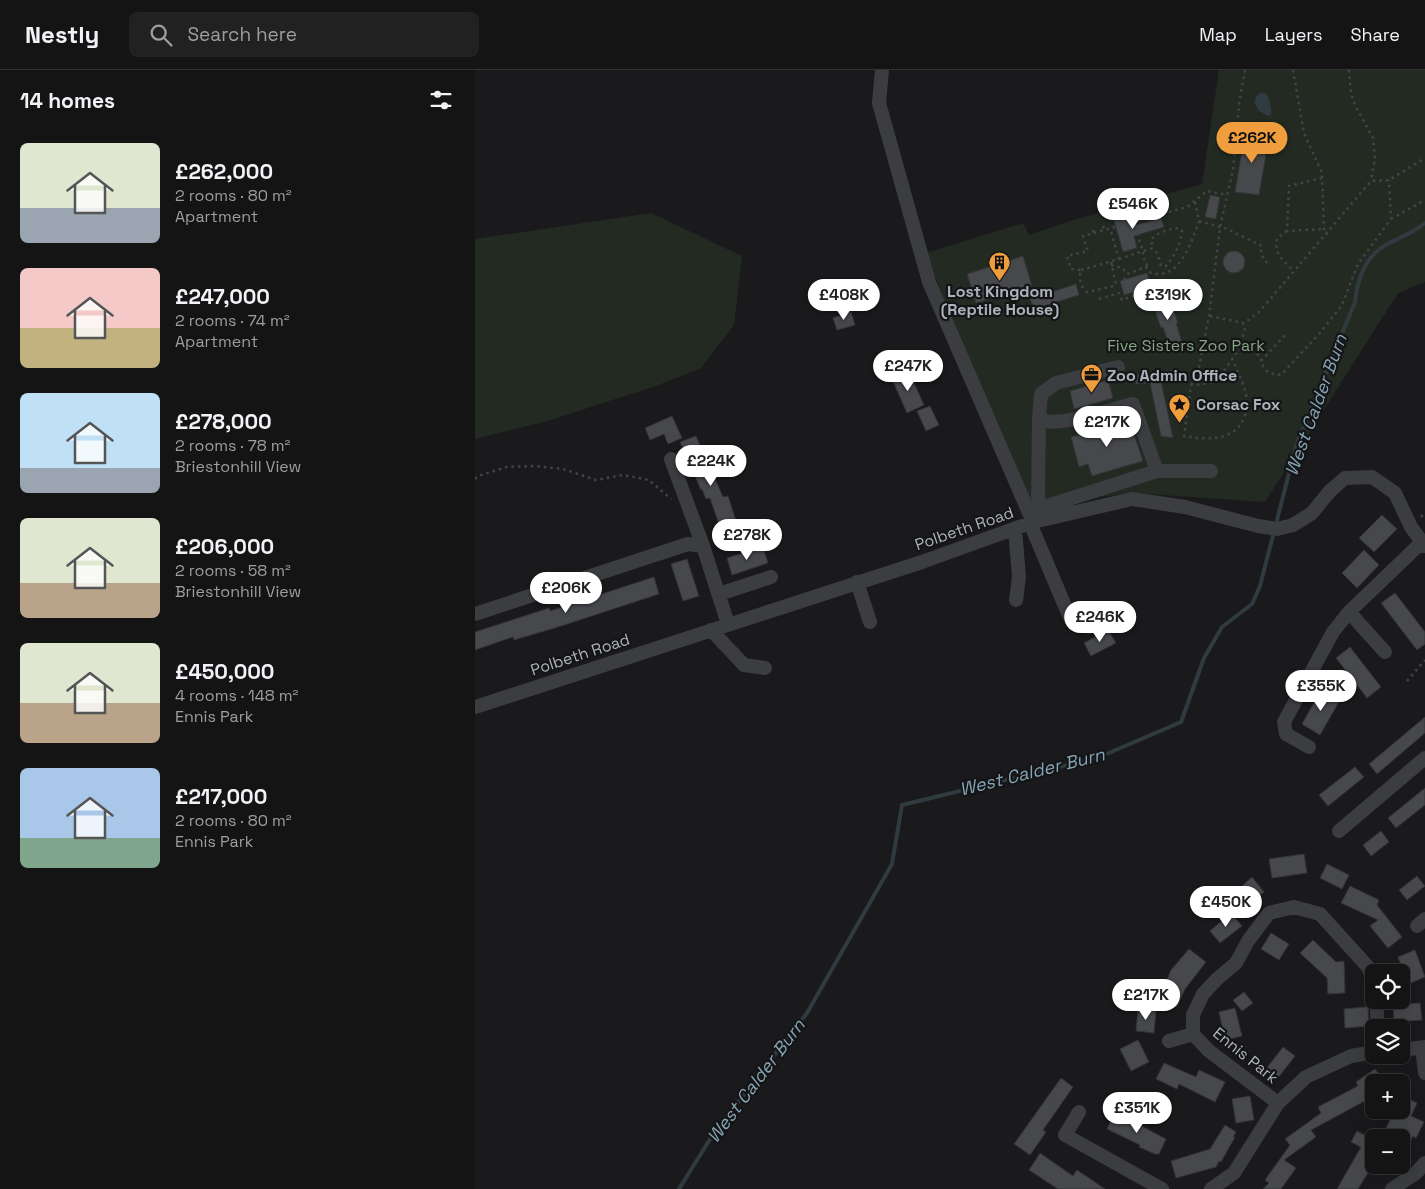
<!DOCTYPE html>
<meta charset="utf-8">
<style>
:root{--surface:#141415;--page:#212122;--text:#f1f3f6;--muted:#9d9ea0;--line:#333334;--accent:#f09d3e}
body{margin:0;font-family:"Space Grotesk",sans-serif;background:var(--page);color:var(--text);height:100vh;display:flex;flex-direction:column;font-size:19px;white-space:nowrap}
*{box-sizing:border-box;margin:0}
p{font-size:16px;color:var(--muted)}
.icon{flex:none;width:28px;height:28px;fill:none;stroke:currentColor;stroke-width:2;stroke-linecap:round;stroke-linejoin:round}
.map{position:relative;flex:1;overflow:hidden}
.side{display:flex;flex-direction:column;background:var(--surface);width:475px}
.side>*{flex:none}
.buttons{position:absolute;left:890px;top:894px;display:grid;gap:10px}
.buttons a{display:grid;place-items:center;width:45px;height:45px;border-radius:8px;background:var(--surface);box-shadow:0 5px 20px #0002,0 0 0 1px var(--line);font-size:25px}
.price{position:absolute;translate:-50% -42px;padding:0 11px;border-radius:18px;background:#fff;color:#222;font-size:16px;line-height:32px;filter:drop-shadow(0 1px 2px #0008)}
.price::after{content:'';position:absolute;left:50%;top:30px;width:15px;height:11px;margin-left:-8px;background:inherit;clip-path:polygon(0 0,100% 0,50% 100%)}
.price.on{background:var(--accent);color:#111}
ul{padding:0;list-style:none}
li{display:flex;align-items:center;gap:15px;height:125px;padding:0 20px}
li span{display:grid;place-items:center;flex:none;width:140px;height:100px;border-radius:8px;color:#555}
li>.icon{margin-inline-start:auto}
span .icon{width:60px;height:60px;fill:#fffc;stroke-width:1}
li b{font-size:21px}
h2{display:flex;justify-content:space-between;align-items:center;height:60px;padding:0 20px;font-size:21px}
header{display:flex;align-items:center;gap:30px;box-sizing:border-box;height:70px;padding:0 25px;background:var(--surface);border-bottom:1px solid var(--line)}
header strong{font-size:24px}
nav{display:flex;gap:28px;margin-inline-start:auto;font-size:18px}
.search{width:350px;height:45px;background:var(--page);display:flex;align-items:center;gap:12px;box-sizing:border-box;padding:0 18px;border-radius:8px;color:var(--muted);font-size:19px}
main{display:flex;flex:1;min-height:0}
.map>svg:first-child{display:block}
.green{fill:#222a22}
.water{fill:#303b40}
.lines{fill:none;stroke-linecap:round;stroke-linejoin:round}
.stream{stroke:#303b40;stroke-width:4}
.building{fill:#46484c;stroke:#343438}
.path{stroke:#414448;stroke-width:2.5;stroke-dasharray:2.5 4;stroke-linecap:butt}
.minor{stroke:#3b3d41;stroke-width:14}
.path-bridge{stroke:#414448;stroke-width:2.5;stroke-dasharray:2.5 4;stroke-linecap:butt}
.labels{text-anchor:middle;stroke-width:4.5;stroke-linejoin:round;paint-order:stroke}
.poi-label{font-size:16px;font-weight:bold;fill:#acb3bb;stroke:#151517;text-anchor:start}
.park-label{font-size:16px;fill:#86a684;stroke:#151517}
.street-label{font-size:16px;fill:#acb3bb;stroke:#151517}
.water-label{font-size:18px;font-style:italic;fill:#85a5b5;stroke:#151517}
</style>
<header>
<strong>Nestly</strong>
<div class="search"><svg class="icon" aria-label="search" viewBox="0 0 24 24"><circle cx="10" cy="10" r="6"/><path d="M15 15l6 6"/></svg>Search here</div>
<nav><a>Map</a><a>Layers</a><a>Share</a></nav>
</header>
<main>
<section class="side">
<h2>14 homes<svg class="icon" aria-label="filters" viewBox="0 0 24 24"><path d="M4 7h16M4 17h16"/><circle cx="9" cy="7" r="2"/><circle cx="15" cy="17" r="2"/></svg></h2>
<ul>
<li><span style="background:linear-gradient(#dfe7d0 65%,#9aa5b1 0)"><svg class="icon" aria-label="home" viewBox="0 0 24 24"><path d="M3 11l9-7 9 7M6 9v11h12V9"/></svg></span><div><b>£262,000</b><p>2 rooms · 80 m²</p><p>Apartment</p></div></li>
<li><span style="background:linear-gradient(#f6c9c9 60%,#c2b280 0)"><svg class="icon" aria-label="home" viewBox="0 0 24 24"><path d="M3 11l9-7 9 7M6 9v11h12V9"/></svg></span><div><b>£247,000</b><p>2 rooms · 74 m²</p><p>Apartment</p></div></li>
<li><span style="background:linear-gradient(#bfe0f5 75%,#9aa5b1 0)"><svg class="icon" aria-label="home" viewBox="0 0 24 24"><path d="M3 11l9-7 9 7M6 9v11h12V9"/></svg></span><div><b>£278,000</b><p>2 rooms · 78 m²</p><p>Briestonhill View</p></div></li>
<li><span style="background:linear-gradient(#dfe7d0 65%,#b9a48a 0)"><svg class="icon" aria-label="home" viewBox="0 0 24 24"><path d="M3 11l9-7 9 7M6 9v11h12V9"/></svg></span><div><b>£206,000</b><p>2 rooms · 58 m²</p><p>Briestonhill View</p></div></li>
<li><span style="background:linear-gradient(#dfe7d0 60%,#b9a48a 0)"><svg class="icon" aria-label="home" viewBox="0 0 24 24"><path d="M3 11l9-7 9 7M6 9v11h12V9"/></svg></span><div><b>£450,000</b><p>4 rooms · 148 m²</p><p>Ennis Park</p></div></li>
<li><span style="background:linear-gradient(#a9c7e8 70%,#7fa58c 0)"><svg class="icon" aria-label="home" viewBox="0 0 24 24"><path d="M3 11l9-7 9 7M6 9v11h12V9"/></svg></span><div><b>£217,000</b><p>2 rooms · 80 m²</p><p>Ennis Park</p></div></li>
</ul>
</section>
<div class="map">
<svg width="950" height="1119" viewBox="0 0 950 1119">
<rect width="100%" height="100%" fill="#1a1a1c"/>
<!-- green -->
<path class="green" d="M744,0H950V212L923,223L790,432L656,423L557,436L489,280L451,183L548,153L554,165L598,150L727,114Z
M176,143L267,186L259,255L226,298L181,316L128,333L73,351L0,369V169Z"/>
<!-- water -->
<path class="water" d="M787,23L792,24C794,27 797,42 796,45L793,46L784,41L779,32L783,24Z"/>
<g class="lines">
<!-- stream -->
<path class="stream" d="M204,1119L237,1066L332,943L417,794L427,735L622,688L706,652L729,588L747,557L777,534L785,516L821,376L880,232C882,211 888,191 906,178C921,168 936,165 950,153"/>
</g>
<!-- building -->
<path class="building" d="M770,63L794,67L784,125L760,122Z
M735,125L745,127L741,149L730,147Z
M656,141L661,155L686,148L689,157L659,166L662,178L648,182L638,147Z
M748 192a11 11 0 1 1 22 0a11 11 0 1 1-22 0Z
M548,186L557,216L501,233L492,204Z
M672,203L676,217L649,225L645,211Z
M601,214L604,225L559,239L555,229Z
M693,223L703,253H701L709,279L697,283L688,257L686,258L676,229Z
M376,242L380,255L362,260L358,248Z
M698,300L699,310L686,311L698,368L686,366L675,313L661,314L660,305Z
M434,302L449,335L432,343L417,309Z
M633,310L638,328L599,339L595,321Z
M455,336L464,355L451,361L442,341Z
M197,346L207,368L193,374L189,364L175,370L170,358Z
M654,350L668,391L617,406L613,394L604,397L596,367Z
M221,366L248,427L253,426L265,463L249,469L235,428L231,429L227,419L226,420L205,372Z
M907,445L922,459L899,482L884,468Z
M288,477L293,493L257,505L252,488Z
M889,480L904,495L882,518L867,503Z
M212,489L224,526L208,531L196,494Z
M179,507L184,524L83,557L39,570L38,567L0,580V562L74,538L75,541Z
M920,523L950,562V574L942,580L906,533Z
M633,560L641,573L616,586L609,573Z
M875,577L906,617L892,628L861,588Z
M847,619L865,630L845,665L827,654Z
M950,647V663L902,704L894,694Z
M880,697L889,707L853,736L844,725Z
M950,718V735L921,758L913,748Z
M906,761L914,772L896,786L888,775Z
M829,784L832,803L797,808L794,789Z
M852,794L874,805L867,819L845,808Z
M942,806L950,816L932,830L924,820Z
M777,807L789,822L769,839L757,825Z
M875,816L904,830L902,835L927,867L913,878L895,856L903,850L866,833Z
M756,843L767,856L745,873L735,861Z
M796,863L814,874L804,890L786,879Z
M838,870L861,892L869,891L870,923L853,924L852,908L825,883Z
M714,879L731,892L710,919L702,937L684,929L696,900Z
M940,880L950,907L933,914L923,887Z
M769,922L778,933L767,941L758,930Z
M945,933L947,950L919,952L918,935Z
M890,937H893L894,956L870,958L869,939Z
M760,938L767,966L750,970L744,942Z
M663,940L681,941L679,963L661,961Z
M663,970L674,992L656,1001L645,979Z
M808,977L820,986L803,1008L791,999Z
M689,993L721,1007L724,1000L750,1012L740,1032L704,1014L702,1019L681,1009Z
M900,999L910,1012H899V1026L836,1060L841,1067L809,1090L821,1098L806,1119H788L794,1113L790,1110L815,1075L810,1069L846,1043L843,1037L883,1016L881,1012Z
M586,1008L598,1017L568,1060L571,1062L555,1085L539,1074Z
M926,1025L942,1033L936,1046L949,1052L941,1068L938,1066L926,1089V1068H906L920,1040H926Z
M775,1026L779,1050L761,1053L757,1029Z
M640,1042L691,1069L684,1084H680L664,1077L665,1075L632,1059Z
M750,1055L761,1062L758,1067H760L746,1092L744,1091L741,1097L701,1108L696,1091L735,1079Z
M882,1061L899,1070V1093L883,1119H862L886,1077L876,1072Z
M565,1083L598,1106L602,1100L630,1119H583L554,1100Z"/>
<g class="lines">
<!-- path -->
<path class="path" d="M818,0L829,63L847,103L849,159L852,165
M874,0L876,23L880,35L898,68L900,89L896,111
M847,108L814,116L812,161L849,159
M720,132L724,151L752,159L787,176C785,183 787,187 792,193
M916,149L950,130
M658,151L668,181L678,178L676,170C682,162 694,159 704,158L707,161C705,176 700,185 691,196H686L683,185L678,178
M812,161L802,168C799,184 808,191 819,201
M644,189L668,181V187L672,194L671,197
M636,192L641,214L639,216L612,222C605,217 604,207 606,200L596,199L592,186L613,181L608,166L712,137L732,121L752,125
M636,195L647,198L652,204L671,197L674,202C704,213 716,173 724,151
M606,200L644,189L635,158
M649,210L652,204
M624,229L644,223L647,230L660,225L659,222
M735,246L768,253
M765,274L785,286C789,301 790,303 806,305L844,264L867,235L883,194L916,149L914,110
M757,288C762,300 773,322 772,334C769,371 737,371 709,366L716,315L736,313L744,308L762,282L770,260L768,253L775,249L785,241L896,111L914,110L950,88
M786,291L811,264
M716,315L722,307L734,246L745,157L758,100L764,34L770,0
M0,409L3,406L32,397L60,396L88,399L121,410L148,405L174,410L196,429
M946,447L950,443
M932,611L950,590"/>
<!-- minor -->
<path class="minor" d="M407,0L404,33L454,212L558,452
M564,350C588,357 633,340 658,334L682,401L566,438
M196,389L228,476
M682,401H736
M569,446L563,427L564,350L566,324L581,313L643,297
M555,453L595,548L614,557
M540,459L544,507L541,530
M382,512L395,552
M244,524L296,507
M874,542L910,582
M0,544L213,474L228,476L253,554
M236,560L269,595L290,598
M0,637L447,492L558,452L657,429L710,437L783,456L802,459L818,455L837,443L855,421L870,408L897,407L920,423L936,457L950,476
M834,677L811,664L809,652L858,562L874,542L946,473
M864,761L950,688
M942,856L950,849
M901,930L903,958
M694,971L718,964
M947,978L950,1003
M926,980L950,977
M803,1033L734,981L718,964V945L728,924L742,909L761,893L773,871L794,843L819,837L845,844L893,897L899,911
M604,1042L590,1065L687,1119
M736,1119L759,1103L803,1033L831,1007L876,986L899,982
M917,1119L941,1103L950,1093"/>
<!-- path-bridge -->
<path class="path-bridge" d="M628,156L630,162
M618,160L620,166"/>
</g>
<!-- icons -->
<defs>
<symbol id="building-pin" viewBox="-11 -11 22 30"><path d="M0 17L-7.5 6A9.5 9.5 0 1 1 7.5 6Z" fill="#f09d3e" stroke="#151517"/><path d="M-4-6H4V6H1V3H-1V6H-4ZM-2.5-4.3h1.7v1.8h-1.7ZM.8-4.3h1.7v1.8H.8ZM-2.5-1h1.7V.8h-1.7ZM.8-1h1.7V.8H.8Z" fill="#111"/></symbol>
<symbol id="office-pin" viewBox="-11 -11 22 30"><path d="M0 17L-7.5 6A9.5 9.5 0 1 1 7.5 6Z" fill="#f09d3e" stroke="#151517"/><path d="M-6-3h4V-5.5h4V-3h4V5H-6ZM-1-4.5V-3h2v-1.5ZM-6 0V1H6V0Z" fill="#111"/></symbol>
<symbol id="sight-pin" viewBox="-11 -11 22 30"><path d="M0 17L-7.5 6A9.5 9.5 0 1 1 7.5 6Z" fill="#f09d3e" stroke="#151517"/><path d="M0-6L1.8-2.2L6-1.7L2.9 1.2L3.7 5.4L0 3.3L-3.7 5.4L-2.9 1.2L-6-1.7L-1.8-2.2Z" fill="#111"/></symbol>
</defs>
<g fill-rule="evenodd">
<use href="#building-pin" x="512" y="180" width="25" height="34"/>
<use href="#office-pin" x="604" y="292" width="25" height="34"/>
<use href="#sight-pin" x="692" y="322" width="25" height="34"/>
</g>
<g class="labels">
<!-- poi labels -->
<g class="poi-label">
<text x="525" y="227" text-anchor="middle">Lost Kingdom<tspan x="525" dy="18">(Reptile House)</tspan></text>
<text x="632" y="311">Zoo Admin Office</text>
<text x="721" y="340">Corsac Fox</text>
</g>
<!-- park labels -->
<g class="park-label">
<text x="711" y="281">Five Sisters Zoo Park</text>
</g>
<!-- street labels -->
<g class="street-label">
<text transform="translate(489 458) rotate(-19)" y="6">Polbeth Road</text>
<text transform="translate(105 584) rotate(-18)" y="6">Polbeth Road</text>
<text transform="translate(771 985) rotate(39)" y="6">Ennis Park</text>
</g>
<!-- water labels -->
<g class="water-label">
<text transform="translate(841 335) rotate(-70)" y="6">West Calder Burn</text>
<text transform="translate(557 702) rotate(-14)" y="6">West Calder Burn</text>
<text transform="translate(281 1011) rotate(-53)" y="6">West Calder Burn</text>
</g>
</g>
</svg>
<div class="buttons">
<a><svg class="icon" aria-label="locate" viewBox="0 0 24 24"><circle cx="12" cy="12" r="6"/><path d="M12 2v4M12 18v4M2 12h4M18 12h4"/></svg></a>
<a><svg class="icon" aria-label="layers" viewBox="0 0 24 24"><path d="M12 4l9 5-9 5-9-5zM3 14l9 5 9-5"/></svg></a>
<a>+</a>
<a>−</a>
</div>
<b class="price on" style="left:777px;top:94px">£262K</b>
<b class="price" style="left:658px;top:160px">£546K</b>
<b class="price" style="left:369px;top:251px">£408K</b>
<b class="price" style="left:693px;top:251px">£319K</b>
<b class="price" style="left:433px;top:322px">£247K</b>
<b class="price" style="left:632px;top:378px">£217K</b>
<b class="price" style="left:236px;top:417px">£224K</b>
<b class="price" style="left:272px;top:491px">£278K</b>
<b class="price" style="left:91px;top:544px">£206K</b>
<b class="price" style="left:625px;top:573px">£246K</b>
<b class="price" style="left:846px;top:642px">£355K</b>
<b class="price" style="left:751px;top:858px">£450K</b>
<b class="price" style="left:671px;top:951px">£217K</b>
<b class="price" style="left:662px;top:1064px">£351K</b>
</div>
</main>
